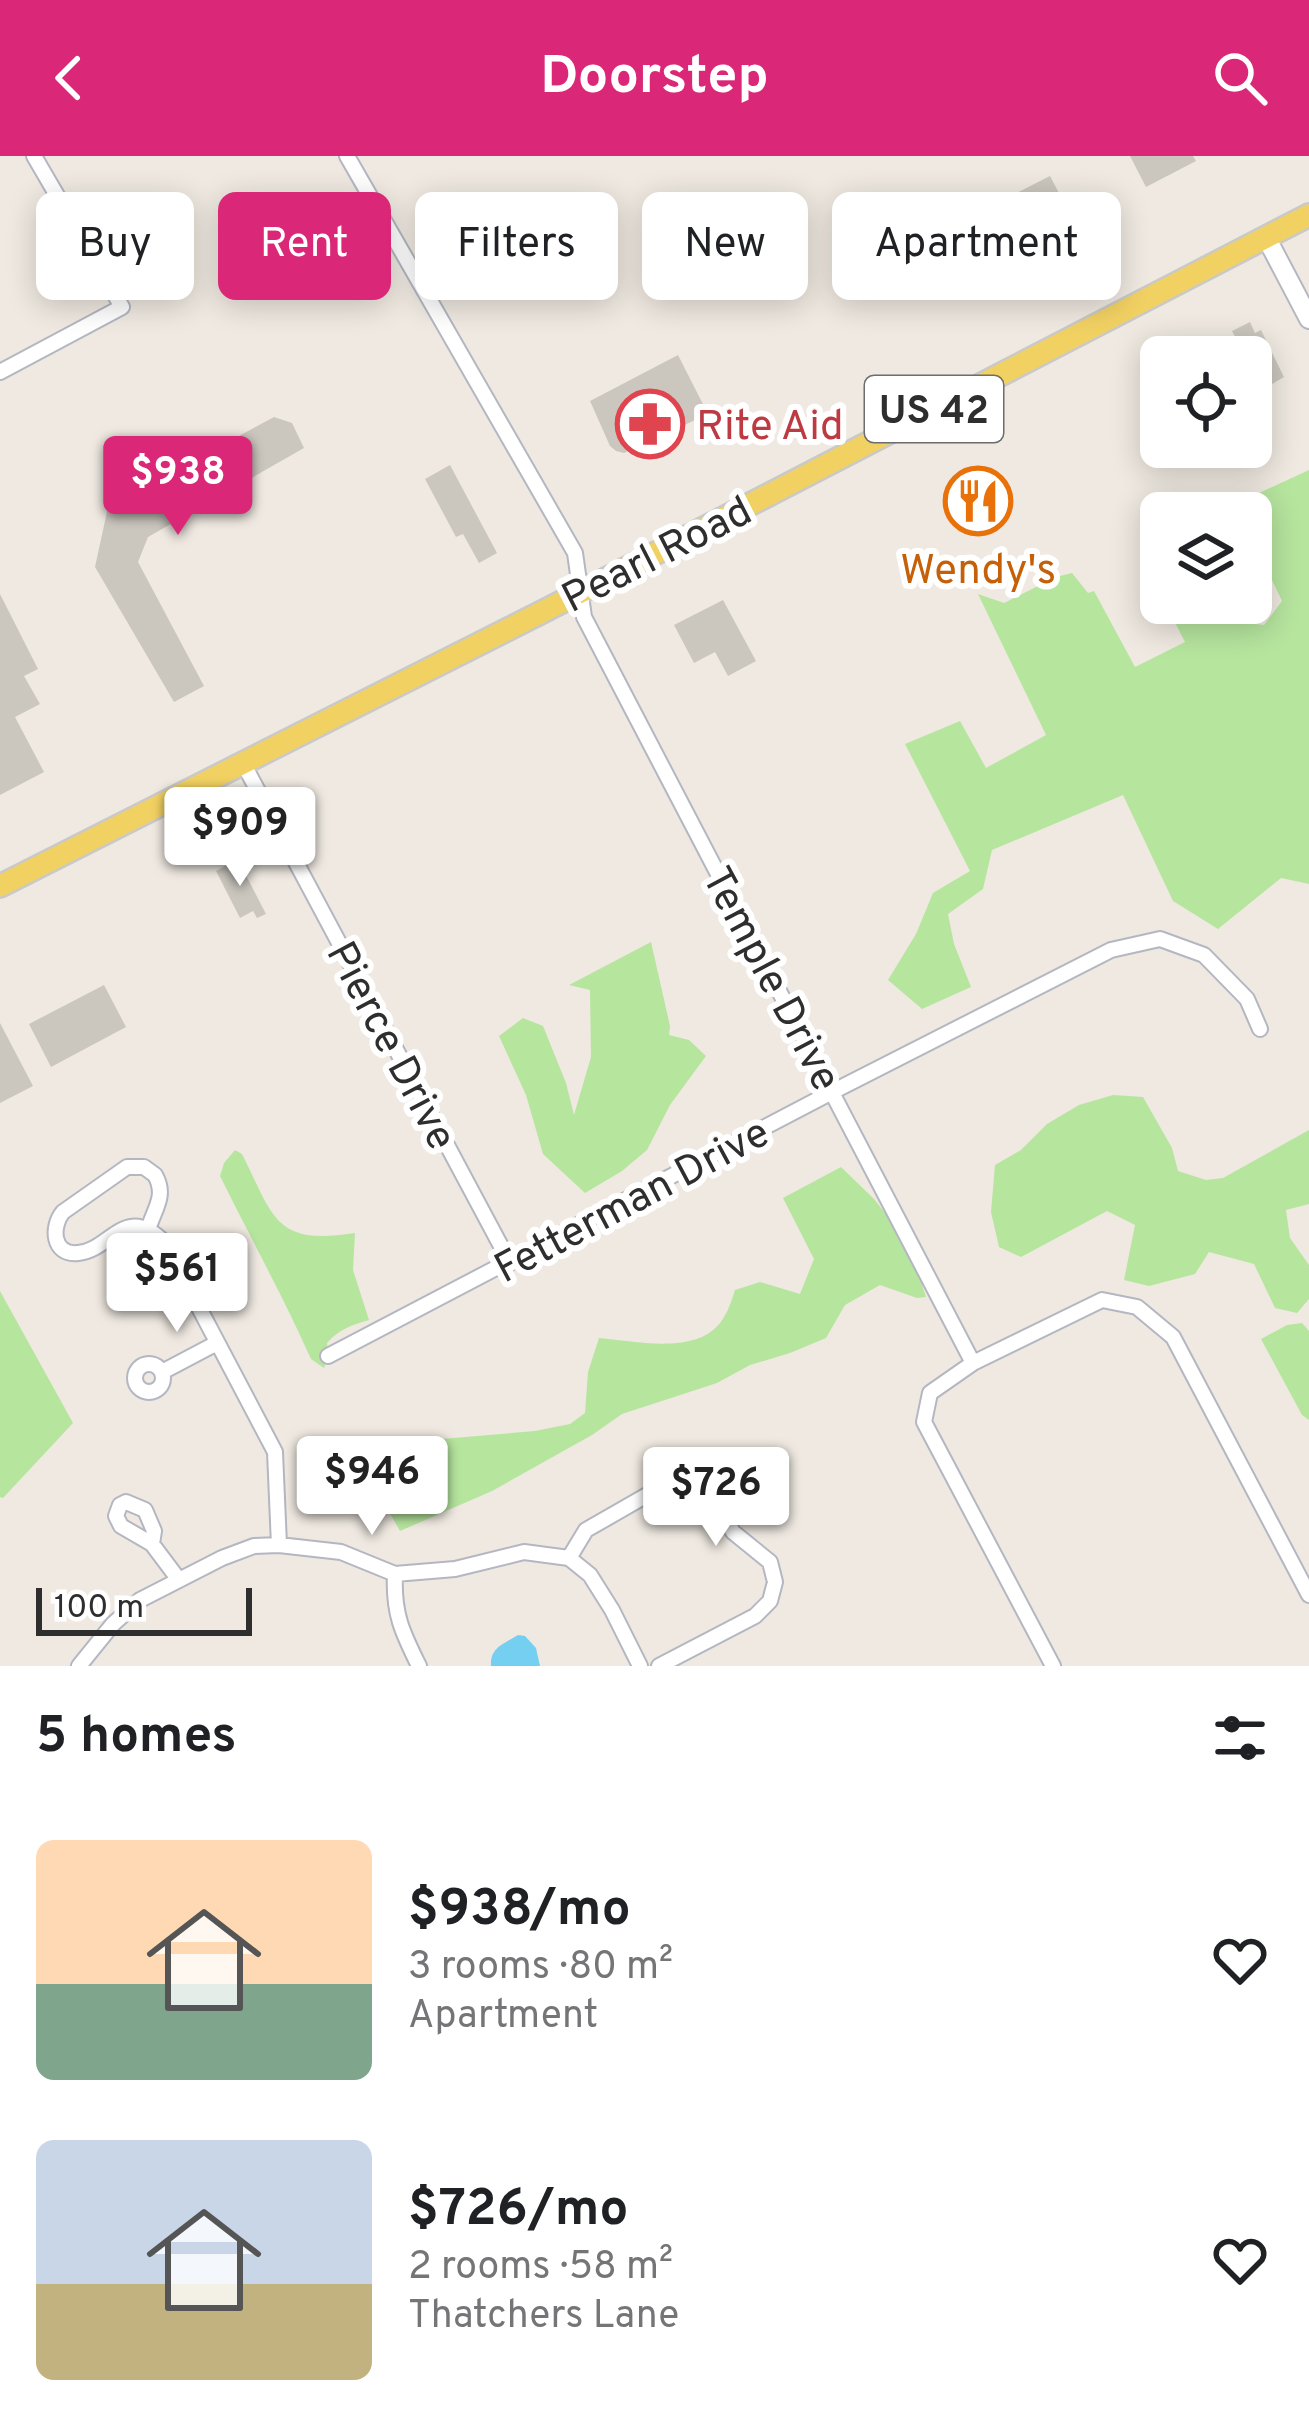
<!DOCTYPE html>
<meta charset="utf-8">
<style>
:root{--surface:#fff;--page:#f2f2f2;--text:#202124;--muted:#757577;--accent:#db2777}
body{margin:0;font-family:Overpass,sans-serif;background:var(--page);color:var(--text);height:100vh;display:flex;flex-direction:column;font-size:45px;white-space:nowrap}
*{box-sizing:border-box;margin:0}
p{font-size:39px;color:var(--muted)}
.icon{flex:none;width:66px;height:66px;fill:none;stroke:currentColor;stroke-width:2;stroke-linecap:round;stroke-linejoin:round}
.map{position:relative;height:1510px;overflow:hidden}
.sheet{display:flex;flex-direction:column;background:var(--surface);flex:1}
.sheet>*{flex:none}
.top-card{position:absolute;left:36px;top:36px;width:1239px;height:108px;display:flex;gap:24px}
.tools{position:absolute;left:1140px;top:180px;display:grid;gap:24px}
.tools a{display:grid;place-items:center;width:132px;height:132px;border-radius:18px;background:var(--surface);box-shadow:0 6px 30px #0003;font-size:60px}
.scale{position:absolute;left:36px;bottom:30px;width:216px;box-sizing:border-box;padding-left:12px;border:6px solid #2e2e2e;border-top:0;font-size:33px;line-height:42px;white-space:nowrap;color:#2e2e2e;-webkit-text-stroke:9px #fff;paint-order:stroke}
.price{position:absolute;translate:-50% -102px;padding:0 27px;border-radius:12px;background:#fff;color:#222;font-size:39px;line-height:78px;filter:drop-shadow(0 3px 6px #0008)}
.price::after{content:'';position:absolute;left:50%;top:72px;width:36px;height:27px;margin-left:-18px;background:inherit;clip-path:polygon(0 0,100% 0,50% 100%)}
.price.current{background:var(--accent);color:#fff}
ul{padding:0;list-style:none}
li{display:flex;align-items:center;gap:36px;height:300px;padding:0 36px}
li span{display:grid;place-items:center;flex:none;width:336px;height:240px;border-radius:18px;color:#555}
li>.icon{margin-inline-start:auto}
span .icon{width:144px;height:144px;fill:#fffc;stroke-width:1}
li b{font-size:51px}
h2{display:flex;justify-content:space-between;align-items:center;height:144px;padding:0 36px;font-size:51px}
.tag{padding:0 42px;border-radius:18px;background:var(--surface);box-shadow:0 6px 30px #0003;font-size:42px;line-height:108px}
.tag.current{background:var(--accent);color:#fff}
header{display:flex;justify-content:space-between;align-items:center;height:156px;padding:0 36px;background:var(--accent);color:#fff;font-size:54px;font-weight:700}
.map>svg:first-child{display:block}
.green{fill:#b6e59e}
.water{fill:#75cff0}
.building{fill:#cbc7bf}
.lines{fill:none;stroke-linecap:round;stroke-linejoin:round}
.minor-casing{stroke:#b4b7c1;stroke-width:18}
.tertiary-casing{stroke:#b4b7c1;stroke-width:22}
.primary-casing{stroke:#c9c9c9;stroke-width:26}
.minor{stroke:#fff;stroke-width:14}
.tertiary{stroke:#fff;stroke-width:18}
.primary{stroke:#f2d163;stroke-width:21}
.labels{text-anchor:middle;stroke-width:12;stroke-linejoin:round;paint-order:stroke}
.shield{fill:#fff;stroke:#6d6d6d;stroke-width:3}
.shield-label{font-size:39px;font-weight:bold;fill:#2e2e2e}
.health-label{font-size:42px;fill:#be3a42;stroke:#fff;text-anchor:start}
.street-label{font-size:42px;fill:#2e2e2e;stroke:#fff}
.food-label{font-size:42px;fill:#c56008;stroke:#fff}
</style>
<header><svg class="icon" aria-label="back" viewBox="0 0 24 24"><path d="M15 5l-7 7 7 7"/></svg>Doorstep<svg class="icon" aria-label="search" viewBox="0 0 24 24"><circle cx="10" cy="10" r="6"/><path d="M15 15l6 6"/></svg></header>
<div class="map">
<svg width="1309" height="1510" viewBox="0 0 1309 1510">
<rect width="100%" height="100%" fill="#efe9e1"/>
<!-- green -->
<path class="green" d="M1309,314V728L1281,722L1218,773L1173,745L1123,639L992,694L983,733L948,758L954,788L971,831L922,853L888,824L916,778L933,737L970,715L905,588L960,565L986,612L1046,579L978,438L1004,447L1056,421L1072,417L1088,437L1094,435L1135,511L1185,486L1165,447H1220L1239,466L1264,469L1282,445L1271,422L1251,413V357H1231V350Z
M651,786L670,870L669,879L689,884L706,900L670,949L647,994L622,1015L585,1037L543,998L526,939L499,880L523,862L543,870L566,927L574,959L591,901L590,834L569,829Z
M1113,939L1143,941L1172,992L1178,1015L1206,1024L1223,1022L1309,974V1048L1286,1054L1290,1082L1309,1109V1143L1297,1157L1275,1152L1254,1108L1209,1096L1195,1118L1149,1130L1124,1124L1135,1069L1107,1055L1021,1101L999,1091L991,1056L995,1009L1021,994L1047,968L1079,949Z
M235,994L242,998C274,1061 274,1090 355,1077L353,1114L369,1164C352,1169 339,1173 327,1187L328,1200L324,1212L311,1203C283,1140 250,1081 220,1020L224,1007Z
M841,1011L874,1043L908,1086L926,1141L917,1142L880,1129L845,1149L826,1182L790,1197L750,1209L717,1227L622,1258L592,1279L492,1335L400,1375L380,1340L371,1301L395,1296L418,1285L535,1275L570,1268L585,1257L588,1216L599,1182C636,1185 702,1201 724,1161C729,1153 732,1143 735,1134L760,1126L800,1138L814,1103L783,1042Z
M0,1135L73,1267L3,1342L0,1341Z
M1302,1167L1309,1175V1264L1302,1259L1261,1183L1287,1169Z"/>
<!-- water -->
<path class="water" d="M518,1479L525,1480L536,1492L540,1510H491C490,1491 504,1488 518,1479Z"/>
<!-- building -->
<path class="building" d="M1130,0H1193L1196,5L1146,31Z
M1050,20L1073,64L1004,100L981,55Z
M1250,166L1255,177L1261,174L1284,221L1262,234L1251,212V201H1245L1232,175Z
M678,199L708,258L624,297L616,295L610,290L590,245Z
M274,261L292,267L304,292L148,381L138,406L204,530L174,546L95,411L108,351Z
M450,309L497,397L479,407L463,378L456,381L425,323Z
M0,438L38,513L24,520L40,548L15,561L44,616L0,639Z
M723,444L756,505L728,520L715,496L694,507L674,469Z
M232,701L234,706L238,704L266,758L257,762L253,755L240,762L216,715L227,709L225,705Z
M104,829L126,871L51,911L29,868Z
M0,867L33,930L0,947Z"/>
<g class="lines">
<defs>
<path id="minor" d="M347,0L575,397L584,461L973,1207
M0,216L122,151L34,0
M243,607L510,1107
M148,1074C154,1053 167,1040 155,1019L144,1011H127L63,1056C51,1070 52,1100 78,1097C112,1094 124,1046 165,1087L275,1296L279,1389
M328,1200L832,936L1111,794L1160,783L1204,799L1247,843L1260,873
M135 1222a14 14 0 1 1 28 0a14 14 0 1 1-28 0Z
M162,1216L217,1187
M152,1388L154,1375L145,1354L126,1346L120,1349L116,1360L121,1370L152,1388L179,1424
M569,1402L586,1374L675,1323L707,1329L733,1376L770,1406L775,1426L770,1445L755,1460L659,1510
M395,1418C393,1457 402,1476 419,1510
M79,1510L113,1468L140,1444L222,1402L254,1390L279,1389L341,1396L395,1418L455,1413L524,1396L569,1402L590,1419L612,1454L640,1510
M1053,1510L924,1266L930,1237L973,1207L1102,1144L1137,1151L1173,1181L1309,1439"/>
<path id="tertiary" d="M1266,81L1309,163"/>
<path id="primary" d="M0,730L548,453L1309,59"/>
</defs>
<!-- minor casing -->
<use href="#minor" class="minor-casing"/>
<!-- tertiary casing -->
<use href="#tertiary" class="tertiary-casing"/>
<!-- primary casing -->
<use href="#primary" class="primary-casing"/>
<!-- minor -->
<use href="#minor" class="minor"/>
<!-- tertiary -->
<use href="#tertiary" class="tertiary"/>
<!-- primary -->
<use href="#primary" class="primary"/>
</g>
<!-- icons -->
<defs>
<symbol id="pharmacy-ring" viewBox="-11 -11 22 22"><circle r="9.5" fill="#fff" stroke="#e0444e" stroke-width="1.5"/><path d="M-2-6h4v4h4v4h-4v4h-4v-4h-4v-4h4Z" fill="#e0444e"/></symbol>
<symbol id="restaurant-ring" viewBox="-11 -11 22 22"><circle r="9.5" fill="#fff" stroke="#e8710a" stroke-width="1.5"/><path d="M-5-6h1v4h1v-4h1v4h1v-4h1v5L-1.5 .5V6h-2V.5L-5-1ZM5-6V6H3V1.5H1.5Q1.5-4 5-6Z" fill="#e8710a"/></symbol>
</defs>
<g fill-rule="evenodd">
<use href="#pharmacy-ring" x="612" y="230" width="76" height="76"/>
<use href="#restaurant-ring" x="940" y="307" width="76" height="76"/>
</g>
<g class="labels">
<!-- shield labels -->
<rect class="shield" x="865" y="220" width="138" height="66" rx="9"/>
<g class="shield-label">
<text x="934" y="267">US 42</text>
</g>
<!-- health labels -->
<g class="health-label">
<text x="696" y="283">Rite Aid</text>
</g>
<!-- street labels -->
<g class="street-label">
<text transform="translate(656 397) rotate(-27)" y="15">Pearl Road</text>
<text transform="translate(773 822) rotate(62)" y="15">Temple Drive</text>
<text transform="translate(393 889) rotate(62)" y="15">Pierce Drive</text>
<text transform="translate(631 1043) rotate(-28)" y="15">Fetterman Drive</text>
</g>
<!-- food labels -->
<g class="food-label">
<text x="978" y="427">Wendy's</text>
</g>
</g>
</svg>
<div class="tools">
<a><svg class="icon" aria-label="locate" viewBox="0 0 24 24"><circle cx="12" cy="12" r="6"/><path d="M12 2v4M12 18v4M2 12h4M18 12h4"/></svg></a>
<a><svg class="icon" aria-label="layers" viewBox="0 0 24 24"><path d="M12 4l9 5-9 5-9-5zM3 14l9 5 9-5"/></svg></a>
</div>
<div class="scale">100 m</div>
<b class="price current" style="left:178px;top:382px">$938</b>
<b class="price" style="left:240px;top:733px">$909</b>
<b class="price" style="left:177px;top:1179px">$561</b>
<b class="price" style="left:372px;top:1382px">$946</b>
<b class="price" style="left:716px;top:1393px">$726</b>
<div class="top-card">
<a class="tag">Buy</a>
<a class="tag current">Rent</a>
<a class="tag">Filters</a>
<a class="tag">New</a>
<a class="tag">Apartment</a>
</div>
</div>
<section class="sheet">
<h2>5 homes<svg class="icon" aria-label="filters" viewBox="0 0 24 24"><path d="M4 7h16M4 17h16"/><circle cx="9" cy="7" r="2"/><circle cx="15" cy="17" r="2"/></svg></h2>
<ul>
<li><span style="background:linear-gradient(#ffd9b3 60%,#7fa58c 0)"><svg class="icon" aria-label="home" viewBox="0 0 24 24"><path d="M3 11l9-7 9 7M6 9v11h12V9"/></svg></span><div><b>$938/mo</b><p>3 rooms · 80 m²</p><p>Apartment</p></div><svg class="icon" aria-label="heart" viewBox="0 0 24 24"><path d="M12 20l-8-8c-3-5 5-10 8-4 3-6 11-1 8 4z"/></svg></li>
<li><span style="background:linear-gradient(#c9d6e8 60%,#c2b280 0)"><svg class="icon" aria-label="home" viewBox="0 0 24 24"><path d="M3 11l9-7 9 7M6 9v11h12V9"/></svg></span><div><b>$726/mo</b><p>2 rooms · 58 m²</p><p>Thatchers Lane</p></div><svg class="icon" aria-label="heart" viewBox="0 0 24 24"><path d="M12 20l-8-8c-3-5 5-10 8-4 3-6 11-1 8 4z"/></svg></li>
</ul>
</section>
